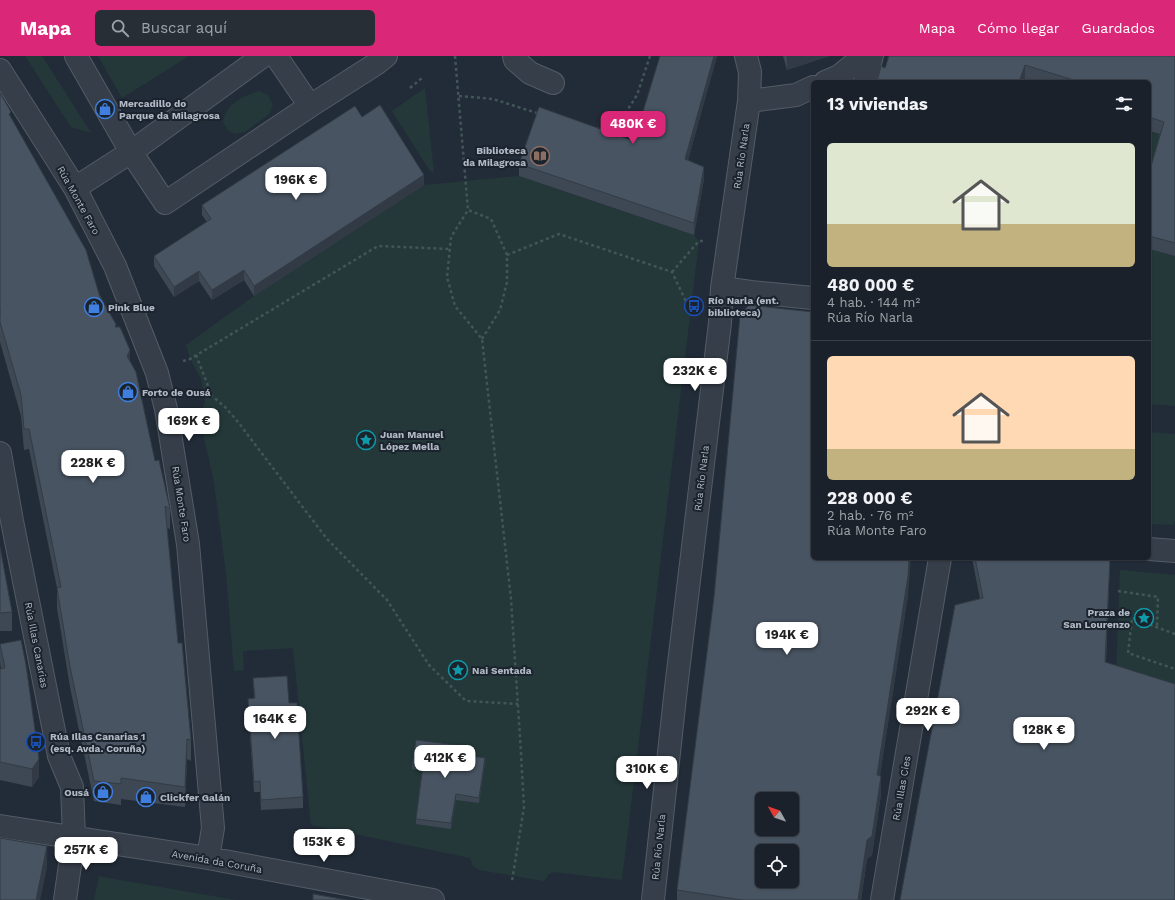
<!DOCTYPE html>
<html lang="es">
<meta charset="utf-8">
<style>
:root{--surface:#1a212a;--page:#272e36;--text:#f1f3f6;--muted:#9fa3a8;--line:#383e47;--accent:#db2777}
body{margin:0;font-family:"Work Sans",sans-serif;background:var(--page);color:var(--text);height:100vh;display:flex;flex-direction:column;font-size:15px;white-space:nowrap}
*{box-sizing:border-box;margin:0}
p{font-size:13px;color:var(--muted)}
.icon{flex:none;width:22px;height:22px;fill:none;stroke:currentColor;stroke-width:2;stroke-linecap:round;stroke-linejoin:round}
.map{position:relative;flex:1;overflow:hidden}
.side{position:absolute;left:811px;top:24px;width:340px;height:480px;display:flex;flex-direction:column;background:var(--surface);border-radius:6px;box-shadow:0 1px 3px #0004,0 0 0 1px var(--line)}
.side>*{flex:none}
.needle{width:26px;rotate:310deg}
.controls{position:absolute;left:755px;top:736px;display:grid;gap:8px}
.controls a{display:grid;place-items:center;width:44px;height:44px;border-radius:6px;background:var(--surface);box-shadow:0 1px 3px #0004,0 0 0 1px var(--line);font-size:20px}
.price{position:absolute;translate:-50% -34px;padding:0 9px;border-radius:8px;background:#fff;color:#222;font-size:13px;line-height:26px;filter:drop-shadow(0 1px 2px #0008)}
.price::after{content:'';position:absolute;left:50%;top:24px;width:12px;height:9px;margin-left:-6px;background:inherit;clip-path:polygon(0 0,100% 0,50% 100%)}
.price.active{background:var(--accent);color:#fff}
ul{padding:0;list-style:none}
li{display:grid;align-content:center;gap:8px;height:212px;padding:0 16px}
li+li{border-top:1px solid var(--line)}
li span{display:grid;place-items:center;height:124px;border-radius:6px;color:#555}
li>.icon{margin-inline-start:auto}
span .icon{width:72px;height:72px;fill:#fffc;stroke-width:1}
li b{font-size:17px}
h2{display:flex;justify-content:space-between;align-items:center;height:48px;padding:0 16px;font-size:17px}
header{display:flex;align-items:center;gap:24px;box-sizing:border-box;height:56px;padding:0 20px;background:var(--accent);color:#fff}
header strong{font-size:19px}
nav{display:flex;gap:22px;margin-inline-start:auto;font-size:14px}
.search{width:280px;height:36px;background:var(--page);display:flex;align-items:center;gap:10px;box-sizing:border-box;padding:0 14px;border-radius:6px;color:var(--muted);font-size:15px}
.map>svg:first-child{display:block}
.green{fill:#243839}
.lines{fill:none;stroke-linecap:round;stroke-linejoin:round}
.minor-casing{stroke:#535c66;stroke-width:24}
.path{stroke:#425557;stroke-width:2.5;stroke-dasharray:3 3;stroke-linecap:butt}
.minor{stroke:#363e49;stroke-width:22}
.wall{fill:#3e4854}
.shaded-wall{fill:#323b45}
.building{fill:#485462;stroke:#323b45;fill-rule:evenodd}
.labels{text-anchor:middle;stroke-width:4;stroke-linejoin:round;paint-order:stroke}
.poi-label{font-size:10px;font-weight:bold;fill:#b0b9c5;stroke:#1b232d;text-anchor:start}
.street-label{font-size:10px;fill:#b0b9c5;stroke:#1b232d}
</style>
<header>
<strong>Mapa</strong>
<div class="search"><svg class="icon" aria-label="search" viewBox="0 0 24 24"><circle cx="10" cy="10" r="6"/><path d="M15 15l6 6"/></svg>Buscar aquí</div>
<nav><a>Mapa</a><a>Cómo llegar</a><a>Guardados</a></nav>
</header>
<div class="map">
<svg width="1175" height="844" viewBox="0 0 1175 844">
<rect width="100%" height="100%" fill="#222c38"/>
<!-- green -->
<path class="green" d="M25,0H42L91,77L71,71Z
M98,0H189L122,42Z
M425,32L434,117L430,115L392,55Z
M259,35L268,39L273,49L269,58L245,76L234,78L228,74L223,66C227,47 242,41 259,35Z
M1149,75L1175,83L1149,131Z
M519,120L694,179L699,185L622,824L554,816L549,818L544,825L479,814L473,810L470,802L311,769L293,592L243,595L244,614L234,615L226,518L214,426L199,359L205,347L201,323L190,303L186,289L254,240L424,129Z
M1149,193L1175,200V350L1149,348Z
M1149,376L1175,378V465L1173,469L1149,468Z
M1120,514L1175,519V637L1116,618Z
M99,820L114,823L236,844H94Z"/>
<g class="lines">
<defs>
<path id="minor" d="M76,0L131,96L165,147L310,50L276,0
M514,0L515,4L530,17L553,27
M0,14L75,132L115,210L157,317L166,353L188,488L213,772L208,802
M825,26L839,20L864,0
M865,26L872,0
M749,45L796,39L813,31
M310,50L376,8L386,0
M75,132L131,96L263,0
M722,232L751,236L813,242
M0,397L12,465L59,700L72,731L74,781L65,844
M1149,493L1175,495
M0,770L208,802L433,844
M653,844L676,632L720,267L722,232L749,45L750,16L746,0
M882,844L940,502"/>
</defs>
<!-- minor casing -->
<use href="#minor" class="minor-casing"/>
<!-- path -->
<path class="path" d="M455,0L468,154
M410,32L422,22
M459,40L493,43L540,58
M596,73L618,69L637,39L650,0
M507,199L559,178L672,216L691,256L696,258
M672,216L699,185H703
M482,283L500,254L507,226V199L491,163L468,154L451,181L447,221L455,250L482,283L511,543L520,681L524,751L512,825
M196,299L212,340L225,351L238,366L327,483L387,544L429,609L466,645L518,648
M183,305L190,303L378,190L449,193
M1118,535L1158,541L1157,571
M1175,578L1132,562L1128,597L1175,613"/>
<!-- minor -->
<use href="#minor" class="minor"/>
</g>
<!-- wall -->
<path class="wall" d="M660,0H717L688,104L704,123L694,179L519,120V108L634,85Z
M783,0H829L787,14Z
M1175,0V200L1149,193V117L1160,78L1149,75V26H1036L1025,23L1024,26H877L885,12Z
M0,37L11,61L116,271L130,304L155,405L170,453V473L167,472L178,587L191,684V705L187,703L185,751L121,743V749L94,745L70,631L57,552V532L29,393L24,394L21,360L0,286Z
M362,61L424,129L254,240L244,224L212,244L199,225L174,241L154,210V200L207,166L202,159V149Z
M0,491L12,556V575H0Z
M972,502H1110L1106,606L1175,844L980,543Z
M908,539L880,719L881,738L872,799L867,803L861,844H677V834Z
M0,588L39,721L32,731L0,724V613H1L0,606Z
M253,622L289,647L303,741V752L261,754L260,736H254L248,653V643L254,642Z
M465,695L464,699L485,707L479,747L456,744L451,773L416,768V763L422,715L412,713V708Z"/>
<!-- shaded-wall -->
<path class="shaded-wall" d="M714,0H717L685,115V103Z
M787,0H829L787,14Z
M1025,9V23L1024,26H1019Z
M704,111V123L694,179V167Z
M424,119V129L254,240V230Z
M244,214V224L212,244V234Z
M199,215V225L174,241V231Z
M130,294V314L127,300Z
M909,502H911L908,539L877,738V719Z
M1110,502V508L1105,622V606Z
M187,683V703L185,751V731Z
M485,702V707L479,747V742Z
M39,703V721L32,731V713Z
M881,720V738L872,799L867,803L861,844H858L867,784Z
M456,738V744L451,773V767Z
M47,790V812L40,844H36Z"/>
<!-- building -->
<path class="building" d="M660,0H714L685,103L704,111L694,167L519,108L539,51L634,85Z
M889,0H1175V187L1149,180V117L1164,66L1149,61V26H1080L1025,9L1019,26H877L881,10L885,12Z
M0,37L11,56L9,58L86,194L100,241L116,268L115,271H120L130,294L127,300L136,316L155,405L159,404L170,453L165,450L178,587H182L191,684L187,683L185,731L121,722V728L94,725L70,611L57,532L61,531L29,373H24L21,339L0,266V256H1H0Z
M380,49L424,119L254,230L244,214L212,234L199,215L174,231L154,200L211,163L202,149L355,50L362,61Z
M749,249L813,256V502H909L908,520L877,719L881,720L872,780L867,784L858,844H742L677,834L714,541L740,259ZM762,743H792V773H762ZM762,795H792V825H762Z
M0,491L12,556L0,557Z
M975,502H1110L1105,606L1175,628V844H900L955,549L983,542Z
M21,584L26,609L39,703L32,713L0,706V613L5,612L0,588Z
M287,620L289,647H297L303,741L261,744L260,725L254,726L248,643L255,642L253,622Z
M416,684L465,690L463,699L485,702L479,742L456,738L451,767L416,763L423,709L412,708Z
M0,782L47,790L36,844H0Z
M313,838L347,844H313Z"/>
<!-- icons -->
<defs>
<symbol id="shop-ring" viewBox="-11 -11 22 22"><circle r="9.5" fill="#1b232d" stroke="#3f7fe0" stroke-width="1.5"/><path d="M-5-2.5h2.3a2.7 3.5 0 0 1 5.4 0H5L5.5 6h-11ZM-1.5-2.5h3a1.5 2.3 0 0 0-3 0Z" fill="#3f7fe0"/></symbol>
<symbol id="library-ring" viewBox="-11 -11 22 22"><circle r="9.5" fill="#1b232d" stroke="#8d6e63" stroke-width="1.5"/><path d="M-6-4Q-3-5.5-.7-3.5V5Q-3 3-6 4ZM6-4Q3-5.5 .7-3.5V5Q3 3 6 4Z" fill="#8d6e63"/></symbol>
<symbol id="bus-ring" viewBox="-11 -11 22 22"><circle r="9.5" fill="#1b232d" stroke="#1a4fb4" stroke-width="1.5"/><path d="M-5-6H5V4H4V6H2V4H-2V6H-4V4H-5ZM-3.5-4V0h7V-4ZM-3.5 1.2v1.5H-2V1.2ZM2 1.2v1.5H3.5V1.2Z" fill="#1a4fb4"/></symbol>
<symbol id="sight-ring" viewBox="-11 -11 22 22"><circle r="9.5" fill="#1b232d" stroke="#0f9aa8" stroke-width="1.5"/><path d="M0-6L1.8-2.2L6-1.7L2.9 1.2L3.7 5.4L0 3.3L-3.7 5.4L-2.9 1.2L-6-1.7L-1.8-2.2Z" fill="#0f9aa8"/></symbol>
</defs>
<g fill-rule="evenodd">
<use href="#shop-ring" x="94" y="42" width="22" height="22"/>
<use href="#library-ring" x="529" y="89" width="22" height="22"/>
<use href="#bus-ring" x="683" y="239" width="22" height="22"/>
<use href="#shop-ring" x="83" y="240" width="22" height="22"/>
<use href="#shop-ring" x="117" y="325" width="22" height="22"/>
<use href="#sight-ring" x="355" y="373" width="22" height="22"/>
<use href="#sight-ring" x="1133" y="551" width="22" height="22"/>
<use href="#sight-ring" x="447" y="603" width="22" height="22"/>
<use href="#bus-ring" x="25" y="675" width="22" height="22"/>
<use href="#shop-ring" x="92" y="725" width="22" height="22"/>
<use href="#shop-ring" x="135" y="730" width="22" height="22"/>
</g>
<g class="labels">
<!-- poi labels -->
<g class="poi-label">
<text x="119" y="51">Mercadillo do<tspan x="119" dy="12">Parque da Milagrosa</tspan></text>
<text x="526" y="98" text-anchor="end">Biblioteca<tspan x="526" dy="12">da Milagrosa</tspan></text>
<text x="708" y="248">Río Narla (ent.<tspan x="708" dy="12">biblioteca)</tspan></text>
<text x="108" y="255">Pink Blue</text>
<text x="142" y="340">Forto de Ousá</text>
<text x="380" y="382">Juan Manuel<tspan x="380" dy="12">López Mella</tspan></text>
<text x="1130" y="560" text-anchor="end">Praza de<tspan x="1130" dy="12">San Lourenzo</tspan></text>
<text x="472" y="618">Nai Sentada</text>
<text x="50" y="684">Rúa Illas Canarias 1<tspan x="50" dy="12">(esq. Avda. Coruña)</tspan></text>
<text x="89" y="740" text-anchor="end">Ousá</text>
<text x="160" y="745">Clickfer Galán</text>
</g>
<!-- street labels -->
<g class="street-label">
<text transform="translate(741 100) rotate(-82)" y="4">Rúa Río Narla</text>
<text transform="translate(79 144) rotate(61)" y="4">Rúa Monte Faro</text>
<text transform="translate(701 422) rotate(-83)" y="4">Rúa Río Narla</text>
<text transform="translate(182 448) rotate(81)" y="4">Rúa Monte Faro</text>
<text transform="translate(37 589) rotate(79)" y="4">Rúa Illas Canarias</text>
<text transform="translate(901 732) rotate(-80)" y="4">Rúa Illas Cíes</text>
<text transform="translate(658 791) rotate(-84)" y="4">Rúa Río Narla</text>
<text transform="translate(217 805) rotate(10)" y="4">Avenida da Coruña</text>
</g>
</g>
</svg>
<div class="controls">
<a><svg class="needle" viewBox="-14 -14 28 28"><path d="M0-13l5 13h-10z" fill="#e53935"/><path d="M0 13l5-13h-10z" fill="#9fa3a8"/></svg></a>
<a><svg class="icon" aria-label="locate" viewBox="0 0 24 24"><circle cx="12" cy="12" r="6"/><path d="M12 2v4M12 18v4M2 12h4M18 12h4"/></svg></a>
</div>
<b class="price active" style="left:633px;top:89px">480K €</b>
<b class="price" style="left:296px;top:145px">196K €</b>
<b class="price" style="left:695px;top:336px">232K €</b>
<b class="price" style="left:189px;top:386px">169K €</b>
<b class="price" style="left:93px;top:428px">228K €</b>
<b class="price" style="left:787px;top:600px">194K €</b>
<b class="price" style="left:928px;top:676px">292K €</b>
<b class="price" style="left:275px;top:684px">164K €</b>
<b class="price" style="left:1044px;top:695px">128K €</b>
<b class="price" style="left:445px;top:723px">412K €</b>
<b class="price" style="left:647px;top:734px">310K €</b>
<b class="price" style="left:324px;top:807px">153K €</b>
<b class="price" style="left:86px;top:815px">257K €</b>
<section class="side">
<h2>13 viviendas<svg class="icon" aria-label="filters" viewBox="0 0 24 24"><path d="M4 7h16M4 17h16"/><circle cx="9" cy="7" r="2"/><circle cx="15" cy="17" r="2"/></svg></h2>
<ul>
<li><span style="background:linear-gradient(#dfe7d0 65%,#c2b280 0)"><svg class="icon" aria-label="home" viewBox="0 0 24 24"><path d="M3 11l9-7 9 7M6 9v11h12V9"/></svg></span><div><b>480 000 €</b><p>4 hab. · 144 m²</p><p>Rúa Río Narla</p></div></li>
<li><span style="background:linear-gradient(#ffd9b3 75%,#c2b280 0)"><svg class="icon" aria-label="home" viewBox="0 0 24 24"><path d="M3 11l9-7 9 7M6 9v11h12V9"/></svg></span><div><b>228 000 €</b><p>2 hab. · 76 m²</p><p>Rúa Monte Faro</p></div></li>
</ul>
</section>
</div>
